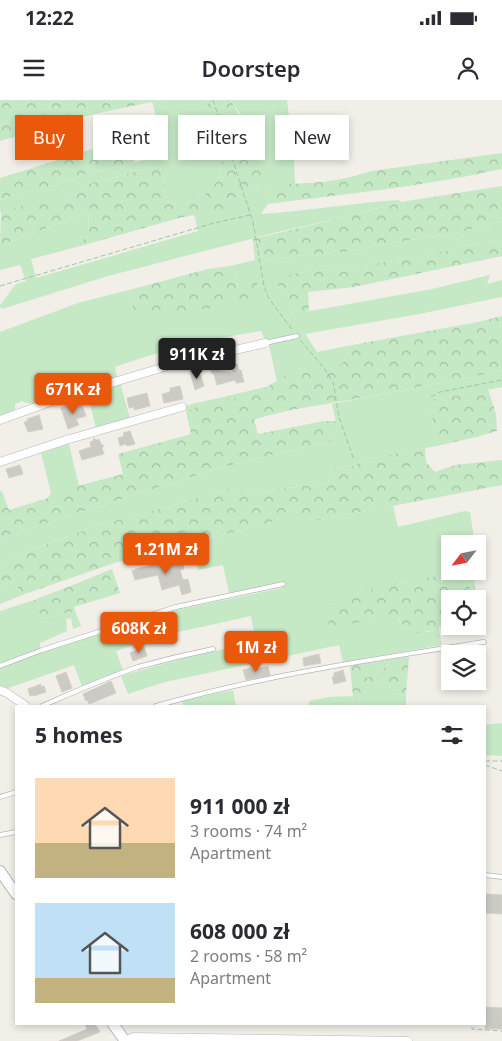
<!DOCTYPE html>
<meta charset="utf-8">
<style>
:root{--surface:#fff;--page:#f2f2f3;--text:#2b2b33;--muted:#7c7c81;--accent:#ea580c}
body{margin:0;font-family:"Noto Sans",sans-serif;background:var(--page);color:var(--text);height:100vh;display:flex;flex-direction:column;font-size:19px;white-space:nowrap}
*{box-sizing:border-box;margin:0}
p{font-size:16px;color:var(--muted)}
.icon{flex:none;width:28px;height:28px;fill:none;stroke:currentColor;stroke-width:2;stroke-linecap:round;stroke-linejoin:round}
.map{position:relative;flex:1;overflow:hidden}
.panel{position:absolute;left:15px;top:605px;width:471px;height:320px;display:flex;flex-direction:column;background:var(--surface);border-radius:0px;box-shadow:0 2px 8px #0003}
.panel>*{flex:none}
.top-card{position:absolute;left:15px;top:15px;width:472px;height:45px;display:flex;gap:10px}
.needle{width:32px;rotate:238deg}
.tools{position:absolute;left:441px;top:435px;display:grid;gap:10px}
.tools a{display:grid;place-items:center;width:45px;height:45px;border-radius:0px;background:var(--surface);box-shadow:0 2px 8px #0003;font-size:25px}
.price{position:absolute;translate:-50% -42px;padding:0 11px;border-radius:5px;background:var(--accent);color:#fff;font-size:16px;line-height:32px;filter:drop-shadow(0 1px 2px #0008)}
.price::after{content:'';position:absolute;left:50%;top:30px;width:15px;height:11px;margin-left:-8px;background:inherit;clip-path:polygon(0 0,100% 0,50% 100%)}
.price.active{background:#222;color:#fff}
ul{padding:0;list-style:none}
li{display:flex;align-items:center;gap:15px;height:125px;padding:0 20px}
li span{display:grid;place-items:center;flex:none;width:140px;height:100px;border-radius:0px;color:#555}
li>.icon{margin-inline-start:auto}
span .icon{width:60px;height:60px;fill:#fffc;stroke-width:1}
li b{font-size:21px}
h2{display:flex;justify-content:space-between;align-items:center;height:60px;padding:0 20px;font-size:21px}
.tag{padding:0 18px;border-radius:0px;background:var(--surface);box-shadow:0 2px 8px #0003;font-size:18px;line-height:45px}
.tag.active{background:var(--accent);color:#fff}
.status{display:flex;justify-content:space-between;align-items:center;height:35px;padding:0 25px;background:var(--surface);direction:ltr}
.status svg{height:14px;fill:currentColor}
header{display:flex;justify-content:space-between;align-items:center;height:65px;padding:0 20px;background:var(--surface);font-size:22px;font-weight:600}
.map>svg:first-child{display:block}
.green{fill:#c5e8c5}
.forest{fill:url(#forest-crowns)}
.building{fill:#cccac5;stroke:#d6d1c6}
.lines{fill:none;stroke-linecap:round;stroke-linejoin:round}
.lane-casing{stroke:#b5b8bc;stroke-width:5.5}
.street-casing{stroke:#b5b8bc;stroke-width:9}
.secondary-casing{stroke:#b6babf;stroke-width:12}
.path{stroke:#9cc7a9;stroke-width:1;stroke-dasharray:5 2.5;stroke-linecap:butt}
.lane{stroke:#fff;stroke-width:4}
.street{stroke:#fff;stroke-width:8}
.secondary{stroke:#fff;stroke-width:10}
</style>
<div class="status"><b>12:22</b><svg viewBox="0 0 49 12"><path d="M0 12V9h3v3zM5 12V6h3v6zM10 12V3h3v9zM15 12V0h3v12zM26 1h20v11H26zM47 4h2v5h-2z"/></svg></div>
<header><svg class="icon" aria-label="menu" viewBox="0 0 24 24"><path d="M4 6h16M4 12h16M4 18h16"/></svg>Doorstep<svg class="icon" aria-label="person" viewBox="0 0 24 24"><circle cx="12" cy="8" r="4"/><path d="M4 21q1-7 8-7t8 7"/></svg></header>
<div class="map">
<svg width="502" height="941" viewBox="0 0 502 941">
<defs>
<pattern id="forest-crowns" width="20" height="18" patternUnits="userSpaceOnUse" patternTransform="scale(1.25)"><rect width="20" height="18" fill="#c5e8c5"/><path d="M2 6a3 3 0 1 1 6 0M12 15a3 3 0 1 1 6 0" fill="none" stroke="#a3c0a4"/></pattern>
</defs>
<rect width="100%" height="100%" fill="#f1efe8"/>
<!-- green -->
<path class="green" d="M161,0H213L207,1L210,36L222,58L220,77L201,99L184,103H166L165,83L159,65L89,84L77,94L0,112V100L14,95L56,85L83,75L156,57L165,52L152,1Z
M230,0H287L294,61L295,84H274L264,96L268,104L261,114C307,111 353,103 399,100L401,102L340,118L274,133L108,176L2,209L0,207V205L16,184L26,181L20,165L0,170V146L88,112L89,133L77,147L31,159L36,178L198,131L194,114L223,109L224,99C241,98 249,95 261,83H265L242,16Z
M502,121V140L474,144L410,159L297,173L278,186L288,193L292,217C301,216 306,210 316,210L432,189L490,175L487,184L502,180V197L419,214L305,234L317,252L352,245L346,259L335,271C315,271 294,270 277,282L269,245L286,241V236L265,240L261,231C211,239 163,250 115,267L117,277L67,293L64,289L48,295L49,300C38,303 32,306 22,301L15,304V311L0,317V232L78,203L129,190L134,215L237,178L230,166L255,160L254,152C259,154 264,158 268,160C276,162 288,156 296,156C321,153 349,154 374,146L461,132Z
M502,271V287L437,299H430V307L437,346L361,360L355,366L333,367L328,383L279,389L240,397L230,388L171,406L99,425L0,462V438L219,368L335,340L337,327L332,304Z
M120,283L130,318L96,328L87,292Z
M270,286C263,289 256,295 249,297C227,302 206,301 186,312L184,306Z
M69,344L79,386L51,393L41,353Z
M393,406L398,427L465,411L470,412L474,438L470,444H450V471H473L477,499H471L468,472L400,483L332,514L326,528L376,519H397L406,528L427,532L439,530L442,545L343,562L339,545L165,582L128,594L121,576L184,558L256,542L251,516L156,537L116,551L123,570L82,586L74,565L6,589L0,587V568L37,554L172,511L282,488L281,482L229,493L223,465L198,470L193,448V443L273,422L293,407L314,421Z
M11,482L25,494L0,504V486Z
M34,500L41,519L75,511L81,526L73,529L71,518L66,519L67,531L40,543V548L0,563V511Z
M394,559C386,568 378,574 367,578L361,564Z
M366,582L380,584L387,593L406,595V606H360L358,595Z
M233,590L236,606H183L182,601Z
M353,596L354,606H309V601L328,597Z
M502,623V656L485,655V625Z"/>
<!-- forest -->
<path class="forest" d="M0,0H161L94,14L0,41Z
M207,0H230C248,26 257,54 265,83H261C249,95 241,98 224,99V109L179,118L77,147L89,133L88,112L0,146L1,111L77,94L89,84L159,65L165,83L166,103H184L201,99L220,77L222,58L210,36Z
M124,43L135,62L83,75L56,85L14,95L0,100V78L99,47Z
M502,53V69C425,86 346,94 268,104L264,96L274,84C308,84 340,82 371,71Z
M502,86V121L461,132L374,146C349,154 321,153 296,156C288,156 276,162 268,160C264,158 259,154 254,152L253,139L341,118L401,102Z
M502,140V156L354,187L308,192L309,210L300,216L292,217L288,193L278,186L279,178L297,173L410,159L474,144Z
M230,166L237,178H255L262,196C219,210 179,212 134,215L129,190L208,169Z
M502,216V271L372,296L291,310L254,319L258,334L324,321H336L337,327L335,340L219,368L0,438V392L2,391L9,410L48,398L51,393L123,374L118,354L191,334L186,312L196,307L223,300L250,297L285,276L309,271H335L346,259L352,245L478,222Z
M488,289L496,314L497,331L476,337L437,346L430,307V299H437Z
M425,348L426,362L435,372L455,365L502,360V385L314,421L297,414L293,407L273,422L114,463L25,494L11,482L0,486V462L99,425L171,406L230,388L240,397L279,389L328,383L333,367L355,366L361,360Z
M112,469L120,493L74,507L75,511L41,519L34,500L68,487Z
M468,472L471,499H450V525L439,527V530L412,533L397,519H376L326,529L337,497L425,478Z
M409,557L406,595L387,593L380,584L366,582L363,594L358,595L360,606H354L350,566L361,564L367,578C378,574 386,568 394,559Z"/>
<!-- building -->
<path class="building" d="M218,264L220,271L233,273L231,266L237,264L239,270H241L244,282L236,283L235,280L217,285L214,274H212L210,266Z
M197,270L198,274L201,276L204,286L195,290L190,272Z
M180,286L183,299L164,303L162,294L170,292V288Z
M147,293L150,306L134,310V307L129,308L127,298Z
M72,304L73,308L82,305L86,316L76,319L79,325L68,329L61,308Z
M39,315L43,329L28,332L24,322L28,321L27,319Z
M130,331L135,344L127,346L126,344L120,346L118,338L124,336L123,333Z
M94,338L96,340L99,339L101,344L104,346L102,348L104,354L82,360L79,351L91,347L90,342L93,341Z
M20,365L23,374L9,378L6,369Z
M178,459L179,462L182,461L184,469L180,470L183,480L188,479L191,492L182,495L179,485L162,490L158,475L135,480L132,471L136,469Z
M144,547L147,556L133,561L130,553Z
M319,554L321,563L304,566L303,558Z
M268,566L270,575L246,580L243,570L251,568L252,570Z
M343,570L346,581L334,584L332,577L334,576V573Z
M66,572L72,588L62,592L56,576Z
M111,581L116,593L89,604L88,600L86,601L83,594Z
M41,584V587L44,586L46,592L34,596V595L30,596L28,589Z
M485,794L502,795V814L485,813Z
M485,907L502,908V929H485Z
M85,924H95L100,932L77,941H59L87,929Z"/>
<g class="lines">
<defs>
<path id="lane" d="M265,243L297,236
M0,566L42,550L176,507L283,484
M42,606C74,592 105,578 138,567C163,560 188,554 213,549
M156,606C264,575 374,559 484,542
M0,697L16,692
M0,735L16,732
M485,775L502,777"/>
<path id="street" d="M0,320L61,298L171,265L265,243
M0,362L66,340L182,307
M0,590L7,593L26,606
M126,941L133,937L408,941"/>
<path id="secondary" d="M0,771L16,794
M113,924L125,941"/>
</defs>
<!-- lane casing -->
<use href="#lane" class="lane-casing"/>
<!-- street casing -->
<use href="#street" class="street-casing"/>
<!-- secondary casing -->
<use href="#secondary" class="secondary-casing"/>
<!-- path -->
<path class="path" d="M213,0L253,122L264,186L268,197L293,231
M0,186L214,123L250,115
M300,240L324,268L333,282L339,317L354,360
M431,297L440,292L502,280
M485,661H502
M485,665L502,671
M472,927V929L502,931"/>
<!-- lane -->
<use href="#lane" class="lane"/>
<!-- street -->
<use href="#street" class="street"/>
<!-- secondary -->
<use href="#secondary" class="secondary"/>
</g>
</svg>
<div class="tools">
<a><svg class="needle" viewBox="-14 -14 28 28"><path d="M0-13l5 13h-10z" fill="#e53935"/><path d="M0 13l5-13h-10z" fill="#7c7c81"/></svg></a>
<a><svg class="icon" aria-label="locate" viewBox="0 0 24 24"><circle cx="12" cy="12" r="6"/><path d="M12 2v4M12 18v4M2 12h4M18 12h4"/></svg></a>
<a><svg class="icon" aria-label="layers" viewBox="0 0 24 24"><path d="M12 4l9 5-9 5-9-5zM3 14l9 5 9-5"/></svg></a>
</div>
<b class="price active" style="left:197px;top:280px">911K zł</b>
<b class="price" style="left:73px;top:315px">671K zł</b>
<b class="price" style="left:166px;top:475px">1.21M zł</b>
<b class="price" style="left:139px;top:554px">608K zł</b>
<b class="price" style="left:256px;top:573px">1M zł</b>
<div class="top-card">
<a class="tag active">Buy</a>
<a class="tag">Rent</a>
<a class="tag">Filters</a>
<a class="tag">New</a>
</div>
<section class="panel">
<h2>5 homes<svg class="icon" aria-label="filters" viewBox="0 0 24 24"><path d="M4 7h16M4 17h16"/><circle cx="9" cy="7" r="2"/><circle cx="15" cy="17" r="2"/></svg></h2>
<ul>
<li><span style="background:linear-gradient(#ffd9b3 65%,#c2b280 0)"><svg class="icon" aria-label="home" viewBox="0 0 24 24"><path d="M3 11l9-7 9 7M6 9v11h12V9"/></svg></span><div><b>911 000 zł</b><p>3 rooms · 74 m²</p><p>Apartment</p></div></li>
<li><span style="background:linear-gradient(#bfe0f5 75%,#c2b280 0)"><svg class="icon" aria-label="home" viewBox="0 0 24 24"><path d="M3 11l9-7 9 7M6 9v11h12V9"/></svg></span><div><b>608 000 zł</b><p>2 rooms · 58 m²</p><p>Apartment</p></div></li>
</ul>
</section>
</div>
